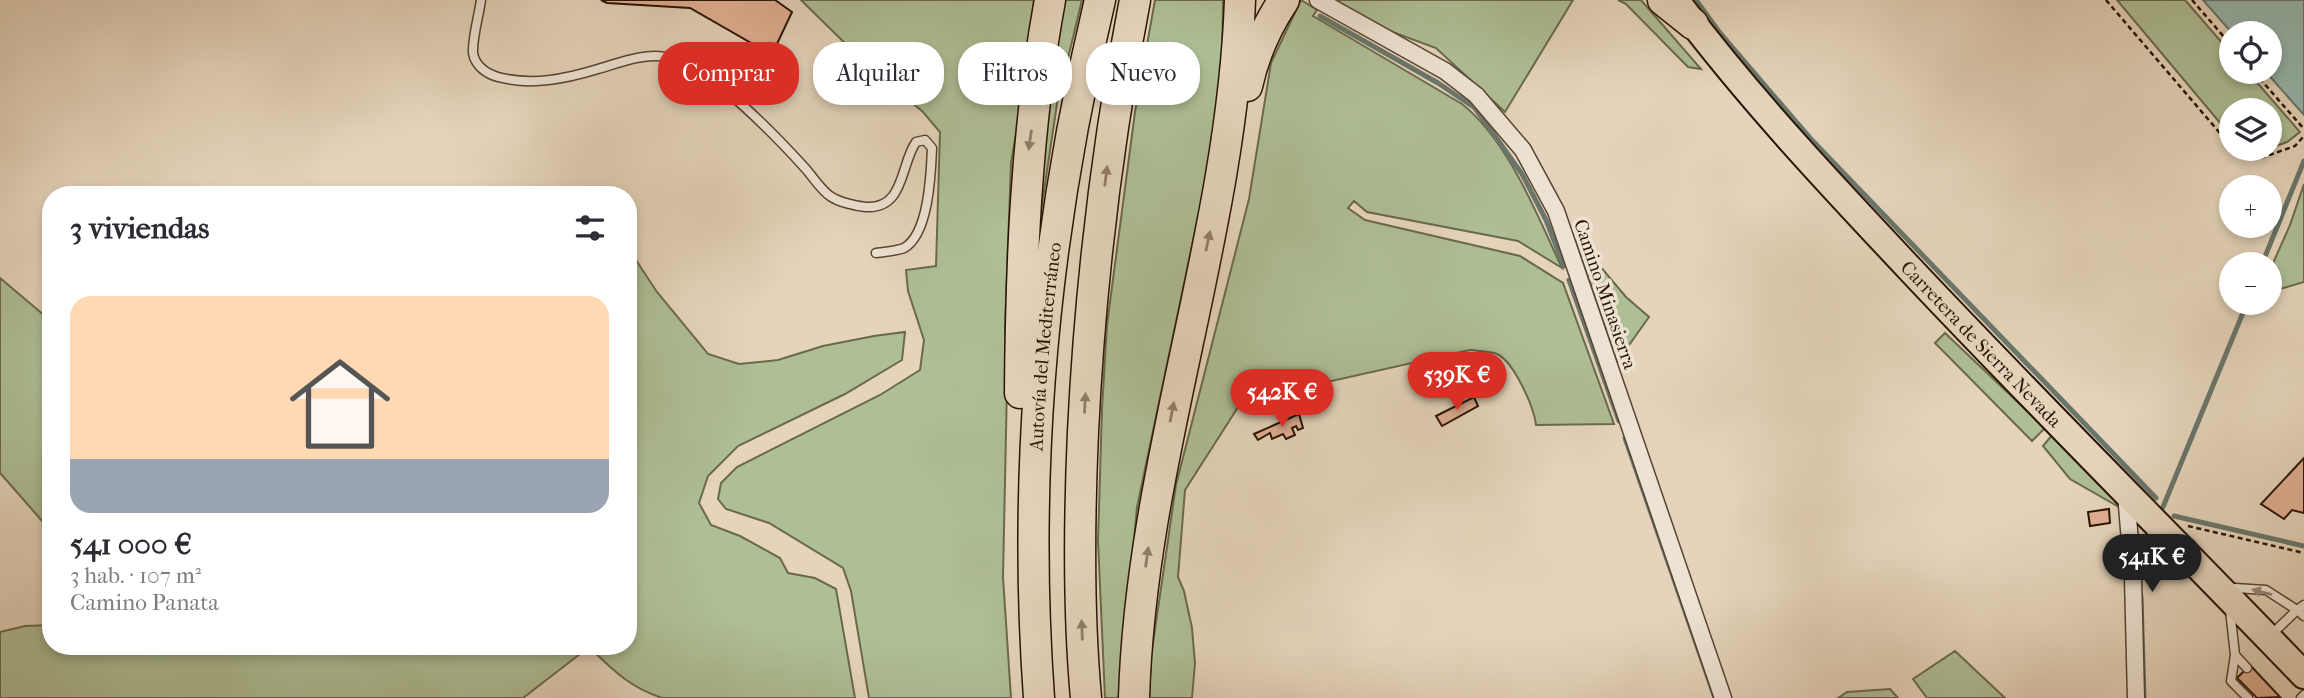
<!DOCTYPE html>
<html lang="es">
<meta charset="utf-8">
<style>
:root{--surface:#fff;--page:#f2f2f3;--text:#2b2b33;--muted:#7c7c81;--accent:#d93025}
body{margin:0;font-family:"IM FELL French Canon",serif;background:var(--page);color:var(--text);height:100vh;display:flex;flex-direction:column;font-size:26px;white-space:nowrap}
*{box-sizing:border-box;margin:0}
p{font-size:23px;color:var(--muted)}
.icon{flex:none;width:38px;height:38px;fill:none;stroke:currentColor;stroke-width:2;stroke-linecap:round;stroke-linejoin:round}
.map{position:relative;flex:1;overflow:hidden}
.drawer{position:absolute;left:42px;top:186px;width:595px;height:469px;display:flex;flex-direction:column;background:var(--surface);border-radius:28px;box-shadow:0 4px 10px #0003}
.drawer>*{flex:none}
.guide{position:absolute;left:658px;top:42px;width:665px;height:63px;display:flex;gap:14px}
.tools{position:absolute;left:2219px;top:21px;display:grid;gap:14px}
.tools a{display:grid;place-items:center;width:63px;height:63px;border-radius:50%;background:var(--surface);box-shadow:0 4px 10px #0003;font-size:35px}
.price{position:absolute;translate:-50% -60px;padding:0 16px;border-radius:24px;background:var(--accent);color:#fff;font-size:23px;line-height:46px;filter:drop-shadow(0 2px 4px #0008)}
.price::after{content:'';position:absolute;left:50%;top:42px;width:21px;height:16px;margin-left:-10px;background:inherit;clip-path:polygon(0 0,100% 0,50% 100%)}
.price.selected{background:#222;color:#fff}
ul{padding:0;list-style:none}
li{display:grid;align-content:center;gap:14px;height:371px;padding:0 28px}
li span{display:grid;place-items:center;height:217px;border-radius:21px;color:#555}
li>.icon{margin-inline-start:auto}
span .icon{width:126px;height:126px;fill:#fffc;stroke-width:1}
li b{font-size:30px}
h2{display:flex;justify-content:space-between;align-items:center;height:84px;padding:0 28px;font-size:30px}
.chip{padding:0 24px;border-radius:28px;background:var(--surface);box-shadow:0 4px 10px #0003;font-size:24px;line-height:63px}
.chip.selected{background:var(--accent);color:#fff}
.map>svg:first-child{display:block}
.green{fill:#aebe95;stroke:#6b694c;stroke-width:2}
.water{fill:#96b8af;stroke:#6a766b;stroke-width:2}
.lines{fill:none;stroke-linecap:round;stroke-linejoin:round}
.stream{stroke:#6a766b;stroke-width:5}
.building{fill:#e2b094;stroke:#281404;stroke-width:2}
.service-casing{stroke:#574432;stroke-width:11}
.minor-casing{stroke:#574432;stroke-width:19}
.trunk-casing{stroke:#281404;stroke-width:30}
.motorway-casing{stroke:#281404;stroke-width:33}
.path{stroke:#281404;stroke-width:2.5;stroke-dasharray:5 3.5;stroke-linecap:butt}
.service{stroke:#eee3d3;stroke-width:8}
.minor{stroke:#eee3d3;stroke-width:16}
.trunk{stroke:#e5d4bb;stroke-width:26}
.motorway{stroke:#e5d4bb;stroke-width:30}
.oneway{fill:#907e69}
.oneway2{fill:#958676}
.labels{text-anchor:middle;stroke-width:7;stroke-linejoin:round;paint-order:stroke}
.street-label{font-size:19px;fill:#281404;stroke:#eee3d3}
</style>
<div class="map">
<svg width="2304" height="698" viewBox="0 0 2304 698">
<rect width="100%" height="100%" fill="#e5d4bb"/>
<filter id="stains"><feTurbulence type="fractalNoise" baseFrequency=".00286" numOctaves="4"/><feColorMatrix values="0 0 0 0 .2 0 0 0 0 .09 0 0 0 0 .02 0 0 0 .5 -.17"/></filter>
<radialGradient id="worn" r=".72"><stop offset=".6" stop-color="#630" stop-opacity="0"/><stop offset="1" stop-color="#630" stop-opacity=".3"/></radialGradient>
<!-- green -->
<path class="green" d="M801,0H1034L1022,98L1011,163L1005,328L1007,385L1003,577L1011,698H869L851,591L843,568L769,523L726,509L718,499L721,483L737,467L880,395L920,370L924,340L908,291L906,270L936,266L940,132L923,112L863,61Z
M1062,0H1082L1057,104L1034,258L1041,123Z
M1155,0H1223L1222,65L1212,143L1202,198L1137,507L1124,654L1123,698H1105L1098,541L1102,409L1107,325L1135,112Z
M1301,0L1317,10L1313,16L1462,104C1508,140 1537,215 1562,268L1518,241L1367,212L1354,201L1348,208L1365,220L1520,256L1563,283L1614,424L1536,425C1534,407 1514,362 1497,354C1490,351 1478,351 1470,350L1242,401L1185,490L1178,577L1184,591L1192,628L1195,663L1192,698H1149L1151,657L1176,485L1249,199L1271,63Z
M1332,0H1573L1505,112L1436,48L1390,31Z
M1618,0H1641L1701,69L1688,67L1626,4Z
M2117,0H2185L2231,53V72H2248L2300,132L2287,142L2270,148V110H2231V136Z
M2304,184V282L2270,292V270L2290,225Z
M1576,241L1583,246L1626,297L1649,317L1617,362Z
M628,248L657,292L708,354L739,364L778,360L823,346L874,336L905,332L902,360L845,394L738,446L708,476L699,503L711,525L740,536L780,558L788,573L815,578L836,589L855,698H662C629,687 613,670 589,647L523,698H0V632L25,626L51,625V646H628Z
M0,278L51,321V529L43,522L0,473Z
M1945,333L2045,428L2032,441L1935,343Z
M2052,435L2113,497L2119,507L2070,479L2043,446Z
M1955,651L2005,698H1927L1913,679Z
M1890,689L1898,698H1838L1847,692Z"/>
<!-- water -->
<path class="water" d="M2203,0H2304V115L2266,72H2270V33H2232Z"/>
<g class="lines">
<!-- stream -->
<path class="stream" d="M1696,0L1720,33L1810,138L2156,498
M1320,16L1438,83L1475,108L1522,174L1546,220L1564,266
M2262,264L2304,161
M1569,280L1619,421
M1625,438L1715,698
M2163,507L2247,303
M2174,516L2304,546
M2140,579L2150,538
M2141,596L2144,698"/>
</g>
<!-- building -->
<path class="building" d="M601,0H775L792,12L776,46L753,44L690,8L607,3Z
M1474,397L1478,406L1442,426L1436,416Z
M1299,414L1303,428L1298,430L1296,426L1292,428L1295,435L1286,439L1283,434L1272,439L1270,433L1258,440L1254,434Z
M2304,458V513L2292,510L2284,519L2261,504Z
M2109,509L2110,523L2090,526L2088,512Z
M2250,665L2280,697L2257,698L2237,678Z"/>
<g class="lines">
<defs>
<path id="service" d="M481,0C479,15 472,39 473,53C475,66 487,74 498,77C532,86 565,79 598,69C619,63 643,53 665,57C674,59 688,63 695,68C734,93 774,134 805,168C813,177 821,190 830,196C838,202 856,206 866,207C905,209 900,165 916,142L925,140L932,148C931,173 929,234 904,248C897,251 884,252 876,253
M2231,592L2235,588L2266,590L2297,610L2304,605
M2230,610L2235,655L2247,668
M2271,635L2297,610L2304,616
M2235,655L2231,681L2248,698
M2301,698L2304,695"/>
<path id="minor" d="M1318,0L1445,71L1476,95L1523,150L1556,211L1723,698
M2126,494L2133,577L2136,698"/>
<g id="trunk">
<path id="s1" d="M1680,6C1750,99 1830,184 1910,269C2039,406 2173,539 2304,675"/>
</g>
<g id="motorway">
<path d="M1663,0L1693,24"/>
<path d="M1247,86C1254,54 1266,27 1284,0"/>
<path d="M1020,393C1021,262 1026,130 1050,0"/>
<path id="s2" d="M1039,698C1022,463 1045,229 1100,0"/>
<path d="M1086,698C1078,610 1079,521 1083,432C1090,287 1107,143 1135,0"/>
<path d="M1134,698C1141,461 1232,236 1240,0"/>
</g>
</defs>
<!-- service casing -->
<use href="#service" class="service-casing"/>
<!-- minor casing -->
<use href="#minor" class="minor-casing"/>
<!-- trunk casing -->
<use href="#trunk" class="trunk-casing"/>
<!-- motorway casing -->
<use href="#motorway" class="motorway-casing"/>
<!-- path -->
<path class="path" d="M2106,0L2231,146
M2192,0L2231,45
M2254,72L2304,129
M2238,149L2258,159L2295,146L2304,136
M2188,526L2304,553"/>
<!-- service -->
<use href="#service" class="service"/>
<!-- minor -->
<use href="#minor" class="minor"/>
<!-- trunk -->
<use href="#trunk" class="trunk"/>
<!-- motorway -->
<use href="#motorway" class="motorway"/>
</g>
<!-- one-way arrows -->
<defs><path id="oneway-solid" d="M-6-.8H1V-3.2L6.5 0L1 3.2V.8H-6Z" transform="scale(1.75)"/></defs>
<g class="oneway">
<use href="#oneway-solid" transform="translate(1030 140) rotate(98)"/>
<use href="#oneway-solid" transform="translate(1106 176) rotate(-83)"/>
<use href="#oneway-solid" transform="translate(1208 241) rotate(-78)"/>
<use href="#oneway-solid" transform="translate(1085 403) rotate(-87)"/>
<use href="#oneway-solid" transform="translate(1172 412) rotate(-79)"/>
<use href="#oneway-solid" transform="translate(1147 557) rotate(-82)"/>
<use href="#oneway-solid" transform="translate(1082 630) rotate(-92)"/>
</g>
<use class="oneway2" href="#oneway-solid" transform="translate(2262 592) rotate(-165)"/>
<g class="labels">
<!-- street labels -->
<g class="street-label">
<text transform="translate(1606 294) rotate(71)" y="7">Camino Minasierra</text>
<text dy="7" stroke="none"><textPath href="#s1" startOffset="453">Carretera de Sierra Nevada</textPath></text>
<text dy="7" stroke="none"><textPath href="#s2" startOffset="352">Autovía del Mediterráneo</textPath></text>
</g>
</g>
<rect width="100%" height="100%" filter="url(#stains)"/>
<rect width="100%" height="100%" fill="url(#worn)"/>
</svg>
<div class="tools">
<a><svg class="icon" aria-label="locate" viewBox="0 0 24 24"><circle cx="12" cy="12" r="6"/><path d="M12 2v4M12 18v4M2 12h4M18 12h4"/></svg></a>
<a><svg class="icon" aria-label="layers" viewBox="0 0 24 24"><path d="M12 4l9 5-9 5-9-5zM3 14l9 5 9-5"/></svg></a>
<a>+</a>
<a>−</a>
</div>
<b class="price" style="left:1457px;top:412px">539K €</b>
<b class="price" style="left:1282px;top:429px">542K €</b>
<b class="price selected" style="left:2152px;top:594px">541K €</b>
<div class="guide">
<a class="chip selected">Comprar</a>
<a class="chip">Alquilar</a>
<a class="chip">Filtros</a>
<a class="chip">Nuevo</a>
</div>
<section class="drawer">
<h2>3 viviendas<svg class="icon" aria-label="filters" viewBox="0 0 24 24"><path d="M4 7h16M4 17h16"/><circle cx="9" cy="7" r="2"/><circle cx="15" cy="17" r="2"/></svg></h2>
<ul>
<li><span style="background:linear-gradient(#ffd9b3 75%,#9aa5b1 0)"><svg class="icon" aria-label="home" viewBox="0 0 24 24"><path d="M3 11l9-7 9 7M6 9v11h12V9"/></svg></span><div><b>541 000 €</b><p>3 hab. · 107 m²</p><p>Camino Panata</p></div></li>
</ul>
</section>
</div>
